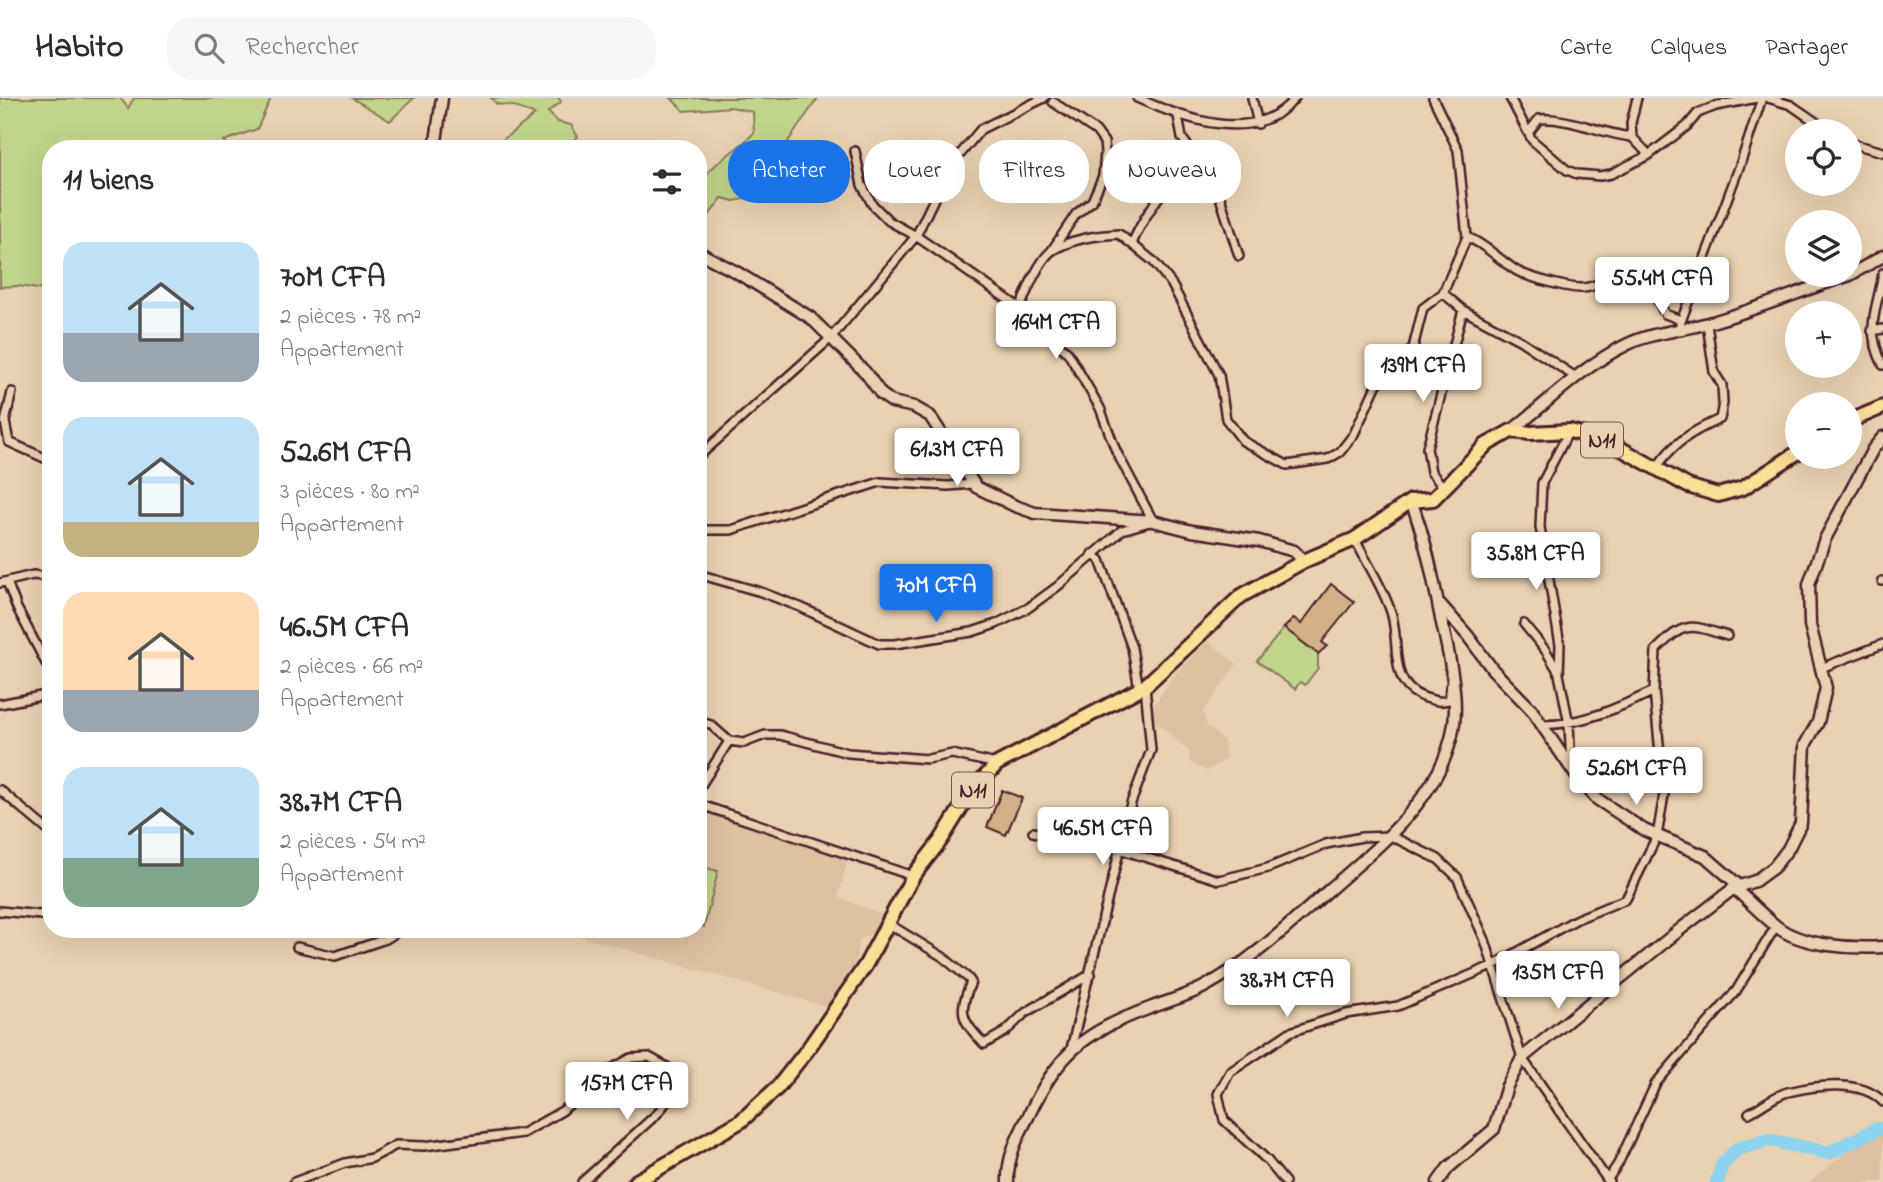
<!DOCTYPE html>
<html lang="fr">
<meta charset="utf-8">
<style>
:root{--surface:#fff;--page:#f7f7f7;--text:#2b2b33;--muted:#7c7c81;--line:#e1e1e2;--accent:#1a73e8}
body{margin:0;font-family:"Indie Flower",sans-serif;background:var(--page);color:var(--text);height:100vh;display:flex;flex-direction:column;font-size:26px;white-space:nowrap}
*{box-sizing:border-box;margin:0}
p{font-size:23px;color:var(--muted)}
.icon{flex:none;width:38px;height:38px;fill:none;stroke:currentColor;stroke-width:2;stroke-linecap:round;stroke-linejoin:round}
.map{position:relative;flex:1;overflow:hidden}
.drawer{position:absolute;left:42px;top:42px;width:665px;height:798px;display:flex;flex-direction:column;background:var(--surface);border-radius:28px;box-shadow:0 7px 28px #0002}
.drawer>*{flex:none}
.banner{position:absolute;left:728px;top:42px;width:665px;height:63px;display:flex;gap:14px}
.tools{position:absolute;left:1785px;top:21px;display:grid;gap:14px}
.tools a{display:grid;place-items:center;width:77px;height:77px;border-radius:50%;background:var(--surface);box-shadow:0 7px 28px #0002;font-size:35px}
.price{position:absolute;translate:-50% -60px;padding:0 16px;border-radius:7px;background:#fff;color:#222;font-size:23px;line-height:46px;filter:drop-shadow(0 2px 4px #0008)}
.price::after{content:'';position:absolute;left:50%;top:42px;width:21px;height:16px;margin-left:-10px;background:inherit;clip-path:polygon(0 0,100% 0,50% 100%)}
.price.active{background:var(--accent);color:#fff}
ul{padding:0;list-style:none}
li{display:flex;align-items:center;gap:21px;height:175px;padding:0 21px}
li span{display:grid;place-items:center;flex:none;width:196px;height:140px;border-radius:21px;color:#555}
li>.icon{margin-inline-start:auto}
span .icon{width:84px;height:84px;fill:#fffc;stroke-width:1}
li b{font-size:30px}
h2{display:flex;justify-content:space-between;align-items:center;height:84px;padding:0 21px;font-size:30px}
.tag{padding:0 24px;border-radius:28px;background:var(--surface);box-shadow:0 7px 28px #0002;font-size:24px;line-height:63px}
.tag.active{background:var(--accent);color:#fff}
header{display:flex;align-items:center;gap:42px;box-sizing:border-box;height:98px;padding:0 35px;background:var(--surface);border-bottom:2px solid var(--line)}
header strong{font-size:33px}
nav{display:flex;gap:38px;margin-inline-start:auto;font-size:24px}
.search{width:490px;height:63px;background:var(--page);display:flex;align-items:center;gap:18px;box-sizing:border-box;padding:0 24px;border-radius:28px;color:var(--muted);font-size:26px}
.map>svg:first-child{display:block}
.built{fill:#ddc1a0}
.green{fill:#c0d48a;stroke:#857a5a;stroke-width:2}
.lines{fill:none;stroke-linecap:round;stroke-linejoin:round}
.river{stroke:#8ed3ef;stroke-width:14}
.building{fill:#d4b086;stroke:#4a1f2b;stroke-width:2}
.street-casing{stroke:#4a1f2b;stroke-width:12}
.secondary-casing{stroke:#4a1f2b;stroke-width:15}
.highway-casing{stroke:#4a1f2b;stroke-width:18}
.street{stroke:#e9d2b2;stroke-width:7}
.secondary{stroke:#e9d2b2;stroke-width:10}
.highway{stroke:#fadf96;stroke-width:12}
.labels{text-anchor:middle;stroke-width:5;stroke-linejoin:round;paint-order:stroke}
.shield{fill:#e9d2b2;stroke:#7a5554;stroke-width:2}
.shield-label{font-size:21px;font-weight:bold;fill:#4a1f2b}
</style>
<header>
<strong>Habito</strong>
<div class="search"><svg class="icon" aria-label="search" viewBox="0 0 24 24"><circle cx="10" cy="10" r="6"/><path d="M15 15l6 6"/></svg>Rechercher</div>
<nav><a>Carte</a><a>Calques</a><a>Partager</a></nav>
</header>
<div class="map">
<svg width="1883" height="1084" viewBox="0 0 1883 1084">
<rect width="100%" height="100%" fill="#e9d2b2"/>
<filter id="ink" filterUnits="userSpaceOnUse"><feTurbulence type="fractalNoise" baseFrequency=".0143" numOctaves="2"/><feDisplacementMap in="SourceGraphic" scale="14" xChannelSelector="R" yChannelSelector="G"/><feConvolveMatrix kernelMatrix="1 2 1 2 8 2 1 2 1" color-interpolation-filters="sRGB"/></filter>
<g filter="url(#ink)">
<!-- built -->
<path class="built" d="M1208,543L1237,566L1203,614L1207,628L1224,643L1226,661L1207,673L1190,664L1189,653L1156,624L1150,612L1175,576Z
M698,709L791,738L848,761L838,799L885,818L879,831L859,843L855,869L832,910L554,831H698Z
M1877,1031L1883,1032V1084H1810L1847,1054L1858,1037Z"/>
<!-- green -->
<path class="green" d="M0,0H120L128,10L134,0H271L257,31L224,43L232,51H51V193L18,188L0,189Z
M352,0H414L390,23Z
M491,0H559L561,4L548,14L558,24L571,27L578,39L569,46L572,51H495L493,49L535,17L513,8L497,6Z
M671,0H818L789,42L773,95L734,103L722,100L698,132C698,120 694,99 699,88C711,64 736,54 754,35L753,14L731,9L684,13Z
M1284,530L1318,556V570L1305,587L1300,584L1295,591L1257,563Z
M698,768L718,773L704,829L698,828Z"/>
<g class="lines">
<!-- river -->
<path class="river" d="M1717,1084L1722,1067L1737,1051L1769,1042L1829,1055L1877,1031H1883"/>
</g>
<!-- building -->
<path class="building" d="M1331,486L1354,504L1322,544L1327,548L1318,556L1284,530L1294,520L1301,526Z
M1002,692L1022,700L1006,737L987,729Z"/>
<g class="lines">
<defs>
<path id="street" d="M1137,0C1184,21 1256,48 1295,0
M1252,0L1258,26
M1510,0L1532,42L1567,72L1577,76L1600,78L1611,76L1649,57L1687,28L1698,15L1716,8L1757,0
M1637,0L1631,25L1632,39L1649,57
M1768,0L1791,7L1829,33
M1178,18L1182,40L1216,87L1239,158
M1528,35L1539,21C1570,19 1602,36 1632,39
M1850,45L1883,54
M1467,139C1487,147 1499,162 1517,173C1528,179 1567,190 1580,190C1593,191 1604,181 1616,178L1650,188L1665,216L1681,222
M1132,146C1146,111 1172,85 1189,52
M1052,152L1076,116L1092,103L1103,78L1105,54L1104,44L1096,33L1053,4
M1883,175C1877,214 1864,227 1883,267
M1443,195L1463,212L1521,243L1574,278
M1020,210C1026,195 1039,161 1053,152C1072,141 1098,137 1119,136L1153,163L1171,185L1219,277L1226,321L1243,343L1287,367L1328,361L1340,354L1354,336L1376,288L1388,272L1413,250L1423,210L1443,195L1467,139L1458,52L1433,0
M1680,226L1740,67L1762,0
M1872,233L1883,231
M12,294L5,324L9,344L51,363
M1569,333L1542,385L1540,429L1560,547L1559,576L1569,626L1571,668
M698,359L831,240L916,138L949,70L981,31L1044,0
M1657,369C1674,344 1693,333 1720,321L1723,305L1722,287L1714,274L1707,226
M1444,390L1431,374L1427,350L1463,212
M698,432H731L880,384L948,388L974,386
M1355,441C1367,466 1382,487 1391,514C1401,544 1387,586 1423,599C1433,602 1439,605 1449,602L1450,589
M1092,456L1100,462L1132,550L1139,591
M698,476L761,494L800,509L879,546H895L972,534L996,526L1028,510L1058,488L1122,432L1153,423L1116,353L1100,310L1068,255L1020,210L916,138L889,123L872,106L862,87L855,53
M1882,483H1883
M7,484L17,510L51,575
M0,485L33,477L51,479
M1524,526L1546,553L1558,573
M1821,570L1883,546
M0,606L51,596
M698,623L711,627L729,643L744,645L765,637H780L848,655L928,661L952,656L997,666
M1543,627C1583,626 1618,610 1654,593
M0,692L51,735
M698,692L729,643
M698,706L913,778
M1033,734L1122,752L1219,782L1268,770L1326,746L1362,739L1391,738L1438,761L1457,779L1485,842L1522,960L1609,1084
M0,813L51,818
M889,826L943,859L968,880L971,884C958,916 961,921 984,946L1005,934L1025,915L1091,876
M297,849L335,858L386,841L402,831
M1071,951L1131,705L1151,652L1145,588
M1749,1015C1761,1009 1775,997 1788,994C1817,987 1862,981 1883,1004
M1608,1081L1618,1066L1656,985L1736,893L1776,828
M294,1084L345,1065L372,1060L396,1047L424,1048L523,1035L562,1013L606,974L631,960L649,959L667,969L674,981L672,996L658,1015L582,1084
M1285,1084L1267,1062L1224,1022L1218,996L1230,974L1290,934L1346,916L1398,908L1494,867L1577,821L1626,801L1657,738L1664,697L1654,593L1656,552C1685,523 1689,526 1727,538"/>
<path id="secondary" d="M435,51L442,0
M698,154L738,175L811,220L866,275L881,296L892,304L914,309L930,318L976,389L1015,408L1035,415L1153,423L1192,433L1259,443L1294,453L1304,463
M1850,177L1883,158
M1511,333C1550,303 1581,269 1626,247C1652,234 1680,233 1708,225C1756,212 1802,192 1850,177
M1440,506L1468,538L1493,572L1531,611L1575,676L1597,701L1644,732L1705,758L1736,785L1734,790C1748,802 1761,816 1776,828C1800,848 1852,851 1883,849
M1008,1084C1007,1060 1017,1040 1028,1019C1059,954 1083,935 1150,910C1168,903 1187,898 1204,889C1251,864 1290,826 1329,792C1380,747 1444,697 1454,626C1458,595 1448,551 1441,521C1433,480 1426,442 1411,403
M1438,1084L1448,1070L1494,1031L1507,988L1522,960L1682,830L1734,790L1755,783L1774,769L1788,751L1801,725L1805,647L1818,624L1826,590L1810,527L1809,486L1825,441L1873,351L1883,339"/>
<path id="highway" d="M1850,323L1883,309
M635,1084L741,1023L778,989L808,951L865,868L913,778L941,742L970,695L997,666L1145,588L1241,498L1304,463L1355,441L1411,403L1433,401L1486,347L1511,333L1530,335L1570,333L1607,343L1688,388L1718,397L1743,390L1797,355"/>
</defs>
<!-- street casing -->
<use href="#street" class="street-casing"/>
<!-- secondary casing -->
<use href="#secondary" class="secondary-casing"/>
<!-- highway casing -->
<use href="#highway" class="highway-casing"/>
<!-- street -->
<use href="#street" class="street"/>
<!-- secondary -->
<use href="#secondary" class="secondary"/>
<!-- highway -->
<use href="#highway" class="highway"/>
</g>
</g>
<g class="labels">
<!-- shield labels -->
<g class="shield">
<rect x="1581" y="324.5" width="42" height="35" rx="5"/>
<rect x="952" y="674.5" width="42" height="35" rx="5"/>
</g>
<g class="shield-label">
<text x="1602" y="349">N11</text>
<text x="973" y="699">N11</text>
</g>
</g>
</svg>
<div class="tools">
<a><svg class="icon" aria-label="locate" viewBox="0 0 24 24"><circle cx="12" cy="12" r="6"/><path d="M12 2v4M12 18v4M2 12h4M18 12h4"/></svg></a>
<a><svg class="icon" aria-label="layers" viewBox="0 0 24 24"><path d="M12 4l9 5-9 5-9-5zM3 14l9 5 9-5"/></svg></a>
<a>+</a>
<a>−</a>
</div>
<b class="price" style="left:1662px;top:219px">55.4M CFA</b>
<b class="price" style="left:1056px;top:263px">164M CFA</b>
<b class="price" style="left:1423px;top:306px">139M CFA</b>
<b class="price" style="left:957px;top:390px">61.3M CFA</b>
<b class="price" style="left:1536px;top:494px">35.8M CFA</b>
<b class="price active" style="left:936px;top:526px">70M CFA</b>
<b class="price" style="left:1636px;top:709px">52.6M CFA</b>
<b class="price" style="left:1103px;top:769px">46.5M CFA</b>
<b class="price" style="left:1558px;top:913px">135M CFA</b>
<b class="price" style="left:1287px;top:921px">38.7M CFA</b>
<b class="price" style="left:627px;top:1024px">157M CFA</b>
<div class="banner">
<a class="tag active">Acheter</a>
<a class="tag">Louer</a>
<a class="tag">Filtres</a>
<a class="tag">Nouveau</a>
</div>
<section class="drawer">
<h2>11 biens<svg class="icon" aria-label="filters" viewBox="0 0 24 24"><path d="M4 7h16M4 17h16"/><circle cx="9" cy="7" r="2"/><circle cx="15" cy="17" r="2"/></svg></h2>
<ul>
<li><span style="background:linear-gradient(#bfe0f5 65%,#9aa5b1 0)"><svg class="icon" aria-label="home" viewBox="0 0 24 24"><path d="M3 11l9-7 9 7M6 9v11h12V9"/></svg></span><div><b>70M CFA</b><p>2 pièces · 78 m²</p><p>Appartement</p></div></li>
<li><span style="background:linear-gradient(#bfe0f5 75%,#c2b280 0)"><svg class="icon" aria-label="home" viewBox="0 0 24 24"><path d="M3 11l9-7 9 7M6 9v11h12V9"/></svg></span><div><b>52.6M CFA</b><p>3 pièces · 80 m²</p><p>Appartement</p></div></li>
<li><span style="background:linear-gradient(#ffd9b3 70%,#9aa5b1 0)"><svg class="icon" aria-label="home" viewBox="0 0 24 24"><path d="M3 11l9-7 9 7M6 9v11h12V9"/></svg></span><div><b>46.5M CFA</b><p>2 pièces · 66 m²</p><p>Appartement</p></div></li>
<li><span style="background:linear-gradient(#bfe0f5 65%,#7fa58c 0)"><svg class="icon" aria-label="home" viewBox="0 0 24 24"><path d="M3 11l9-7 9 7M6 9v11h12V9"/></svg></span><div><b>38.7M CFA</b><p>2 pièces · 54 m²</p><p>Appartement</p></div></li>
</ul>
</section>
</div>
